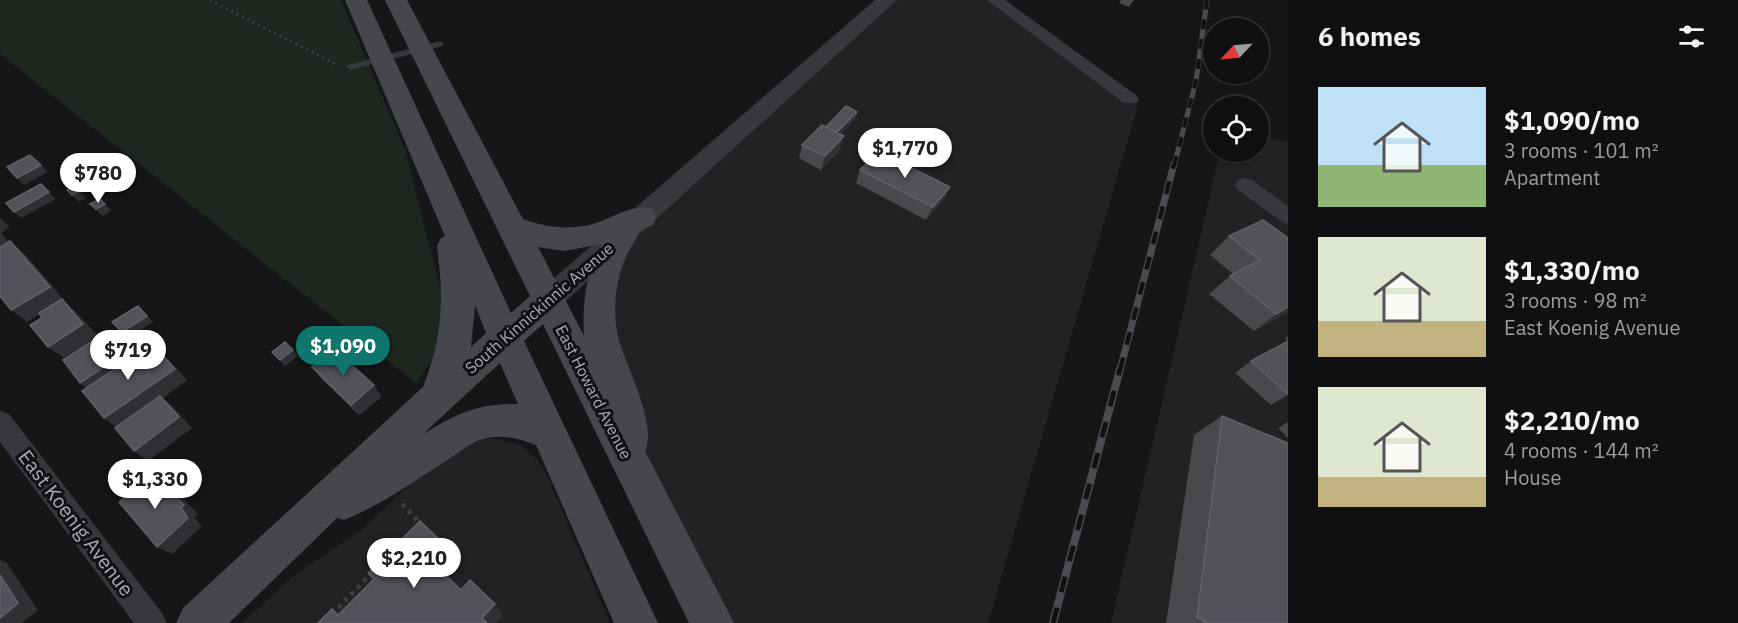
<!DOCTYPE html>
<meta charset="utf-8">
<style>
:root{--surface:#101012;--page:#1e1e20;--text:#f1f3f6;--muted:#9c9d9f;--line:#303032;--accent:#0f766e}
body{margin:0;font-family:"IBM Plex Sans",sans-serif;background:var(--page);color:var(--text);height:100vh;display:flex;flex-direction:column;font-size:22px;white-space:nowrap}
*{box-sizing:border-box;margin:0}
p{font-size:20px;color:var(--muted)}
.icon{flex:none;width:33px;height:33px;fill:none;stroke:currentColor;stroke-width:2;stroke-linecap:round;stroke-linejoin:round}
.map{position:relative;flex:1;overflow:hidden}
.drawer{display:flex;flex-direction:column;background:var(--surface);width:450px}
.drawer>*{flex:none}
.needle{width:39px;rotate:244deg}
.fabs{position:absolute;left:1203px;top:18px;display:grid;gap:12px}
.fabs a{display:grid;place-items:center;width:66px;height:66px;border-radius:50%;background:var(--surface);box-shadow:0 2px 4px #0004,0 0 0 2px var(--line);font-size:30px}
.price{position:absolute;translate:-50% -51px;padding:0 14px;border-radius:21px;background:#fff;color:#222;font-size:20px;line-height:39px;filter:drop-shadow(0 2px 3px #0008)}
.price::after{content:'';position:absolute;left:50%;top:36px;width:18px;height:14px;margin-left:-9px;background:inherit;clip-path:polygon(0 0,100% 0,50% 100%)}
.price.active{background:var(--accent);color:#fff}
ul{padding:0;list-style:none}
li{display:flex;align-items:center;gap:18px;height:150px;padding:0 30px}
li span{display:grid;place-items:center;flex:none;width:168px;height:120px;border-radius:0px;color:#555}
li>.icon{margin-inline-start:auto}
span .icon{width:72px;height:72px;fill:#fffc;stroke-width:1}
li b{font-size:26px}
h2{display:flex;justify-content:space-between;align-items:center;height:72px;padding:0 30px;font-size:26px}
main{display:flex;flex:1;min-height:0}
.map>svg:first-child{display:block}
.built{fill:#222225}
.green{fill:#1e261f}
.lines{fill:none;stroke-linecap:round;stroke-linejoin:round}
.path-far1{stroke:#3d3f44;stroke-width:3;stroke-dasharray:2 4;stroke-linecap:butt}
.path{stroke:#3d3f44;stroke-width:4.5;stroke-dasharray:4 5;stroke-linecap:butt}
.service{fill:#37383d;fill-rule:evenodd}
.minor{fill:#37383d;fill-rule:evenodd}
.tertiary{fill:#37383d;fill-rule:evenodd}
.secondary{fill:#45474d;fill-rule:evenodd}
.rail-far2-casing{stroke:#4a4c52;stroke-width:5}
.rail-far1-casing{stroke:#4a4c52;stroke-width:7}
.rail-casing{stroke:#4a4c52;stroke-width:8}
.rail-far2{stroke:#111113;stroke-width:4;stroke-dasharray:10;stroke-linecap:butt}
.rail-far1{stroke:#111113;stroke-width:4.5;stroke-dasharray:13;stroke-linecap:butt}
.rail{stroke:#111113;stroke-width:5;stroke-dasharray:16;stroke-linecap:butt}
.wall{fill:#47494d}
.shaded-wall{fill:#2f3033}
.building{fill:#525359;stroke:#5f6168;stroke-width:1.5}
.labels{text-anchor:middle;stroke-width:6;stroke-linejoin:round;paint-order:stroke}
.street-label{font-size:16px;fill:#a8adb8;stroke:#111113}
.near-street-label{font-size:20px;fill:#a8adb8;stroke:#111113}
</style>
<main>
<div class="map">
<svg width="1288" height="623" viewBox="0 0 1288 623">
<rect width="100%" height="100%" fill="#161618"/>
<!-- built -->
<path class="built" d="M887,0H995L1138,105L988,623H712L654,513L601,336L623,234Z
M1259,134L1288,143V623H1111L1220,152H1258Z
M486,438L503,440L522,446L537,459L546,473L610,623H242L294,575L364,528L441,454L465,442Z"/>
<!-- green -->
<path class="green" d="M0,0H341L405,149L445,307L434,359L416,383L0,54Z"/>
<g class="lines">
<!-- path-far1 -->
<path class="path-far1" d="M210,0L335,64"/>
<!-- path -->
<path class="path" d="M402,504L421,524
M332,614L373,572"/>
<!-- service -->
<path class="service" d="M440,41L444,44L443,46L351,70L346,67L348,65Z"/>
<!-- minor -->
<path class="minor" d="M987,0H1005L1136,95L1139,99L1136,103H1124Z
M1245,178L1252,180L1288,206V224L1281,221L1238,190L1235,185L1238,180Z
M0,411L9,414L162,613L167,623H134L0,442Z"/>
<!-- tertiary -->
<path class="tertiary" d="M875,0H897L558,308L548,311L538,308L534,300L538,292Z"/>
<!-- secondary -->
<path class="secondary" d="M345,0H367L511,313L530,296L385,0H407L523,219C545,227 565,230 589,225C610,220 631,203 653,209L657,217L653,225L637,232L638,234C633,245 625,256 622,267C615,288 613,315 618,336C625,366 658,423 645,451L734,623H689L543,324L524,341L658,623H614L536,445C517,437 496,433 477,441C464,447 453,457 441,464C410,484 379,506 344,520L337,518L229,623H176L183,608L423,387C443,337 444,299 437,246L441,238L445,236ZM602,244C586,274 582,302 584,336L538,247L564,251ZM475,305L486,333L471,347ZM500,363L518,404C478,403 456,414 423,434Z"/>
<defs>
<path id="rail-far2" d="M1174,166L1196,81L1207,0"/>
<path id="rail-far1" d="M1120,370L1174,164"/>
<path id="rail" d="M1053,623L1120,369"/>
</defs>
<!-- rail-far2 casing -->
<use href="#rail-far2" class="rail-far2-casing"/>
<!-- rail-far1 casing -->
<use href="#rail-far1" class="rail-far1-casing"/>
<!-- rail casing -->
<use href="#rail" class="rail-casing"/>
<!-- rail-far2 -->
<use href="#rail-far2" class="rail-far2"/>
<!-- rail-far1 -->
<use href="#rail-far1" class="rail-far1"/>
<!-- rail -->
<use href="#rail" class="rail"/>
</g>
<!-- wall -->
<path class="wall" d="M1121,0H1134L1129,7L1119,3Z
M857,112L855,119L841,134L840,150L821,170L799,158L802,145L826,127Z
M860,170L950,187L943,200L926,220L856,183Z
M1229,236L1288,238V312L1254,331L1209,294L1230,276L1233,274L1210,255Z
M1288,336V395L1271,405L1235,373L1251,361L1288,341L1285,338Z
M312,367L374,385L381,397L359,415L321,378Z
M1222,416L1288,623H1166L1194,435Z
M1288,422V438L1278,428Z"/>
<!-- shaded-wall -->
<path class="shaded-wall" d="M857,112L855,119L835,140L837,133Z
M844,136L840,150L821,170L825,156Z
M41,165L48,172L24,185L17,178Z
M950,187L943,200L926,220L933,207Z
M80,191L86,198L79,202L72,195Z
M49,192L56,199L21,218L14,212Z
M105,204L111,211L102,216L96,209Z
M0,218L10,227L1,233L13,247L0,255Z
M10,241L25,254L64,300H63L76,312L98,336L64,358L48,347L63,300L27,322L11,310Z
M138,306L153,322L129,338L122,332Z
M1288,307V312L1254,331L1276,314Z
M97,338L111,350L129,371L96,394L80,383Z
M152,344L165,356L187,380L163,398L173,407L192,428L148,461L134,451L119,429L104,418Z
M293,350L298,356L285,366L280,360Z
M374,385L381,397L359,415L351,405Z
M154,474L168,483L198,514L194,517L202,526L172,554L157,547Z
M448,548L459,561L445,576L433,563Z
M0,560L7,563L38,610L22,623H0Z
M495,604L503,615L496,623H487L482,618Z"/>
<!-- building -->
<path class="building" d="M846,106L857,112L837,132L826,127Z
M822,125L844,136L825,156L802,145Z
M878,151L950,187L933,207L860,170Z
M30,155L41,165L17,178L7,167Z
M41,184L49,192L14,212L6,203Z
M75,186L80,191L72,195L67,190Z
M100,199L105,204L96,209L90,204Z
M1263,220L1288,238V307L1276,314L1230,276L1260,260L1229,236Z
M10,241L50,287L11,310L0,296V247Z
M62,299L83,324L48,347L30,325L42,318L39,313Z
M138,306L147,316L122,332L112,322Z
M97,338L115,359L80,383L63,360Z
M1288,341V394L1251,361Z
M285,342L293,350L280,360L272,352Z
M152,344L175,369L104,418L82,391Z
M335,350L374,385L351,405L312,367Z
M160,396L179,417L134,451L115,428Z
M1222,416L1288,443V623H1208L1197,617Z
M154,474L184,505L181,508L188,518L157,547L119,502Z
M420,521L448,548L433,563L461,590L470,580L495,604L482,618L487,623H318L332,609L338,615L374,579L368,573Z
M0,575L18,603L0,618Z"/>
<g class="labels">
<!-- street labels -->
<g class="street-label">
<text transform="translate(539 308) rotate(-41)" y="6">South Kinnickinnic Avenue</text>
<text transform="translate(594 392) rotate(63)" y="6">East Howard Avenue</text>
</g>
<!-- near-street labels -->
<g class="near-street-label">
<text transform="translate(76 523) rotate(53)" y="7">East Koenig Avenue</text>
</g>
</g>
</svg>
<div class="fabs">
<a><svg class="needle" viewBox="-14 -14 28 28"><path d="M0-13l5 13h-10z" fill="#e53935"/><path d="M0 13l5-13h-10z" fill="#9c9d9f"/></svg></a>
<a><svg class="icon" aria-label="locate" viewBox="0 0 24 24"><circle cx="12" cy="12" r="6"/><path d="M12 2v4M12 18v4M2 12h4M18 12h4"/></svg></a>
</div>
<b class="price" style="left:905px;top:179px">$1,770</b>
<b class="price" style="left:98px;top:204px">$780</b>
<b class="price active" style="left:343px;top:377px">$1,090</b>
<b class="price" style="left:128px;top:381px">$719</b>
<b class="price" style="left:155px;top:510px">$1,330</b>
<b class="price" style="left:414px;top:589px">$2,210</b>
</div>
<section class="drawer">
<h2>6 homes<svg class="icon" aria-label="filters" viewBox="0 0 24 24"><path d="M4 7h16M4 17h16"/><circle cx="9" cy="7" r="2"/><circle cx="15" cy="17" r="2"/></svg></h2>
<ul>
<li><span style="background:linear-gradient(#bfe0f5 65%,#8fb573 0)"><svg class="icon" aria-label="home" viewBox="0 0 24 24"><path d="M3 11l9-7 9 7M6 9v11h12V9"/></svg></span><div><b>$1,090/mo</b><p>3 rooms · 101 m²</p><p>Apartment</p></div></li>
<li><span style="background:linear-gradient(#dfe7d0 70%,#c2b280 0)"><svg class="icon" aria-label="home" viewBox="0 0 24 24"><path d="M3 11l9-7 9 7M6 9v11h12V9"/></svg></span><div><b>$1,330/mo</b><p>3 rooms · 98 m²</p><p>East Koenig Avenue</p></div></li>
<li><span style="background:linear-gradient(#dfe7d0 75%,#c2b280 0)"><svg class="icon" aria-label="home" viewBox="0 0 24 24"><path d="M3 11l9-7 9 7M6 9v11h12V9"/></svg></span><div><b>$2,210/mo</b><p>4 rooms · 144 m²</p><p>House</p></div></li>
</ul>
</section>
</main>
